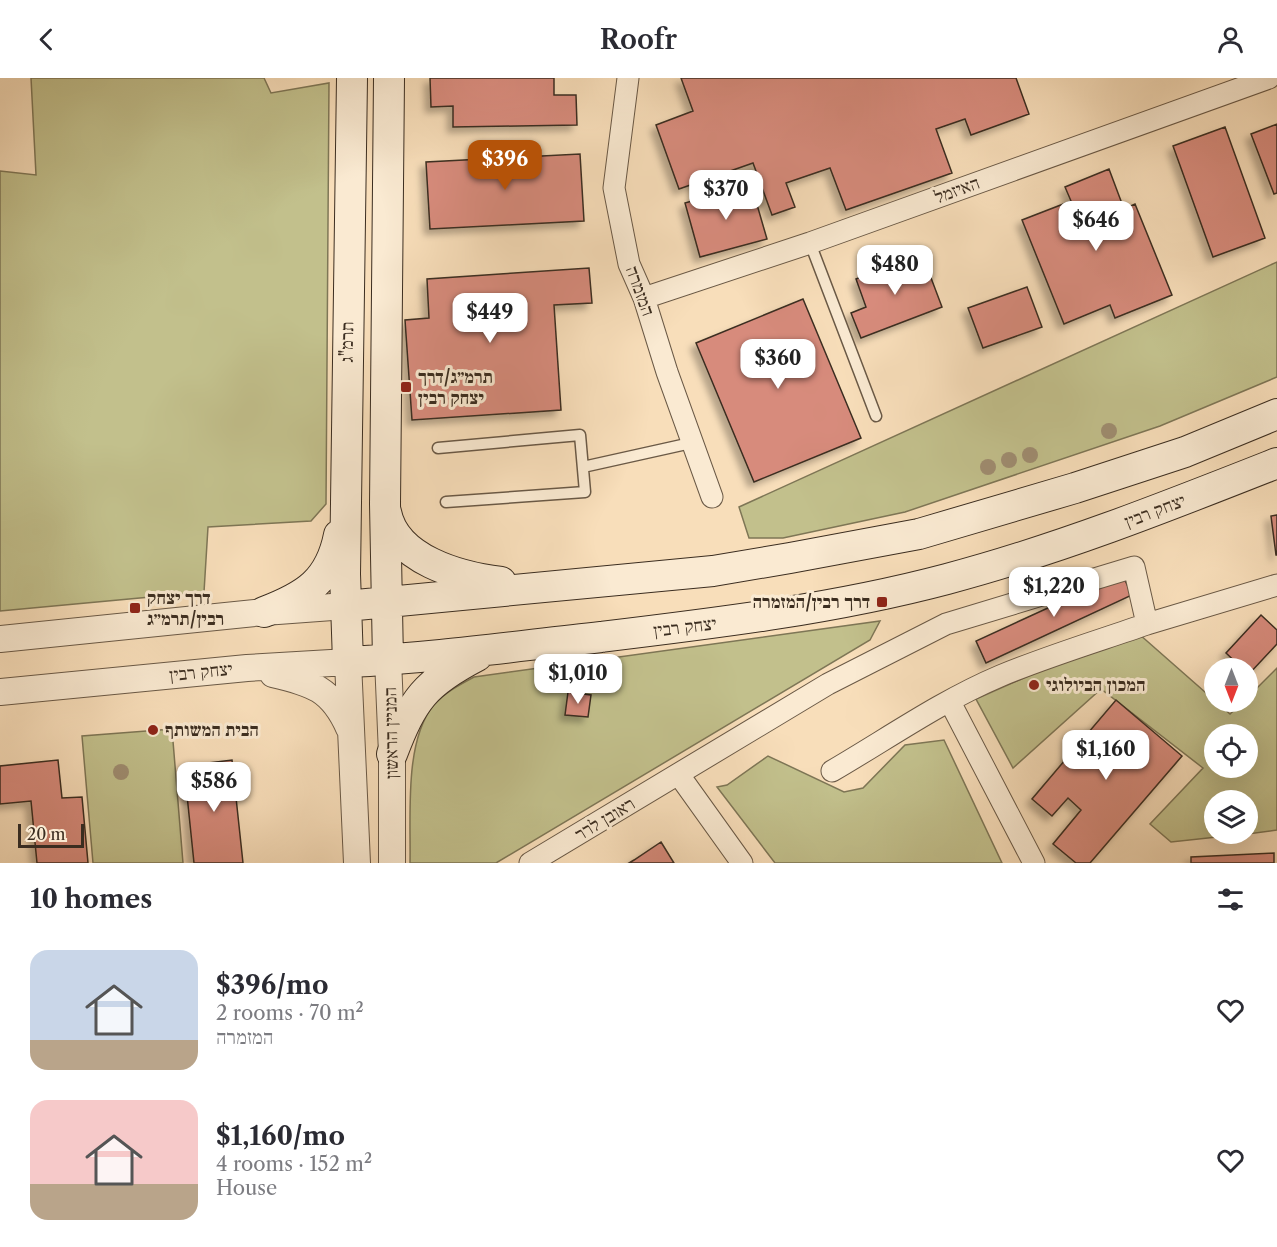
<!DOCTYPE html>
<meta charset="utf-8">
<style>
:root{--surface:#fff;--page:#f7f7f7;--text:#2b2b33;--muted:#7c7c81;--accent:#b45309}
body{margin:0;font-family:"Libre Caslon Text","Frank Ruhl Libre",serif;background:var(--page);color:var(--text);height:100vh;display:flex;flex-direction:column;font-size:22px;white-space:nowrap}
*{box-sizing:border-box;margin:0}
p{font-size:20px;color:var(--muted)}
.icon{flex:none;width:33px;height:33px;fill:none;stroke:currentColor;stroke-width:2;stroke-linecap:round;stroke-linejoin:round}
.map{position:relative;height:785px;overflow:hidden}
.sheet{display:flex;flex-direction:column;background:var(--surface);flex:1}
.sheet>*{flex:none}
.needle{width:39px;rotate:180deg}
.controls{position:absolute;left:1204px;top:580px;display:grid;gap:12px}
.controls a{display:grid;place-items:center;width:54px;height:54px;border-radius:50%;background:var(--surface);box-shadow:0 6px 24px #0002;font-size:30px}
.scale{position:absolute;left:18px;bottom:15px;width:66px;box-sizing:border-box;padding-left:6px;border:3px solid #3b2d20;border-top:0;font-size:16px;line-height:21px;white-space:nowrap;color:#3b2d20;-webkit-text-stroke:4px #faead2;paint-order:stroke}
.price{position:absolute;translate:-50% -51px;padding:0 14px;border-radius:12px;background:#fff;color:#222;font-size:20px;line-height:39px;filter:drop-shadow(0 2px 3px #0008)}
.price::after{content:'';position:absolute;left:50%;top:36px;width:18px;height:14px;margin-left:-9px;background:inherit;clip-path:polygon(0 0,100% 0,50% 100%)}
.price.active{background:var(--accent);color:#fff}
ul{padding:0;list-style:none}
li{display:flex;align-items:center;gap:18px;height:150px;padding:0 30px}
li span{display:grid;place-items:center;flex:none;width:168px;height:120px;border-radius:18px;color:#555}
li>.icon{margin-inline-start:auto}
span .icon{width:72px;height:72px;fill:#fffc;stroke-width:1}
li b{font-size:26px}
h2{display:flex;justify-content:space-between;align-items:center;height:72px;padding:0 30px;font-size:26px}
header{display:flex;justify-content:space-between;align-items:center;height:78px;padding:0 30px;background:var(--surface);font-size:27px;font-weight:600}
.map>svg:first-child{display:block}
.green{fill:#c2c08c;stroke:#7e7656;stroke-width:1.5;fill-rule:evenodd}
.building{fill:#d78b7c;stroke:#3b2d20;stroke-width:1.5;filter:url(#shadow)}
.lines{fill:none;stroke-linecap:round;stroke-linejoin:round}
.service-casing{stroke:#6a5946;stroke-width:13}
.minor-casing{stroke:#6a5946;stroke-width:23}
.tertiary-casing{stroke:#6a5946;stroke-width:28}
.secondary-casing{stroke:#3b2d20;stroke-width:32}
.service{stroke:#faead2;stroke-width:10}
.minor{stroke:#faead2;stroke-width:21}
.tertiary{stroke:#faead2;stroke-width:26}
.secondary{stroke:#faead2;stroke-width:30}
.tree{fill:#9f8d71}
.poi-dot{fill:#8f2418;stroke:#faead2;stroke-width:2}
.labels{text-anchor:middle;stroke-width:6;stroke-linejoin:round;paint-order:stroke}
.street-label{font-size:18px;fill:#3b2d20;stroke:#faead2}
.poi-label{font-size:18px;font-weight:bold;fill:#3b2d20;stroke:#faead2;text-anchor:start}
</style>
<header><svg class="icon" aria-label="back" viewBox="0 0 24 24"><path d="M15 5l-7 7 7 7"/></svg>Roofr<svg class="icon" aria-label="person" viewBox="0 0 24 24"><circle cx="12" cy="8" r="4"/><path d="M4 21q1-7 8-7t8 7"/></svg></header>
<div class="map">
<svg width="1277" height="785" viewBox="0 0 1277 785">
<defs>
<filter id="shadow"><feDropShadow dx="-5.5" dy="5.5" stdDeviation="3" flood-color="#0004"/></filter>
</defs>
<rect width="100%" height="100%" fill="#f8deba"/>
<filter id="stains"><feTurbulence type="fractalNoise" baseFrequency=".00333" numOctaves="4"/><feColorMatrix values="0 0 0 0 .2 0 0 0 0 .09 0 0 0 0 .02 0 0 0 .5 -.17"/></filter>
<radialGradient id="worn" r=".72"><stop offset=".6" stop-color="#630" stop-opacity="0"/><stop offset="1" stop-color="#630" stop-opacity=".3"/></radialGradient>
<!-- green -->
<path class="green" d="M31,0H264L271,15L329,5L326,426L311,443L208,449L204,514L0,533V93L36,97Z
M1277,184V299L1160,348L905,434L783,460H749L739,429Z
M880,543L870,562L496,785H410C411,740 404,664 433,628C444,615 459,607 474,599Z
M1139,556L1230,636L1243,624H1248V619L1277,590V752L1248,756V723H1215V756H1245L1171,764L1150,746L1203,690L1101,611L1013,690L976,621L1044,591ZM1215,657H1248V690H1215Z
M172,651L183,785H93L82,658Z
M944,662L1002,785H775L717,709L727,707L768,678L844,714L863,710L905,667Z"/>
<!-- building -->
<path class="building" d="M430,0H554V17H576L577,47L453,49V28L431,29Z
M681,0H1016L1029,36L971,57L965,41L936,51L952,95L846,132L830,90L786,105L795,129L772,137L753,85L679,111L656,47L693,33Z
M1277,46V115L1274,116L1251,56Z
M1225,49L1265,160L1213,179L1173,68Z
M580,76L584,143L430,151L426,84Z
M1109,91L1124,131L1135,126L1172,217L1115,240L1110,227L1064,246L1022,142L1071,123L1065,109Z
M751,106L767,161L700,179L685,125Z
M922,176L942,229L861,260L851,235L866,229L856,201Z
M589,190L592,225L554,227L561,332L412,342L405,242L429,240L427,201Z
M1027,209L1042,249L983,270L968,230Z
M803,221L861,360L754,404L696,265Z
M1277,437V477H1276L1271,438Z
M1122,496L1132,517L986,585L976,563Z
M1261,537L1277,552V566L1249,596L1248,591H1243L1226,575Z
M568,614L591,617L588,639L565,637Z
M1116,622L1182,678L1090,785H1076L1053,766L1081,732L1068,720L1052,738L1032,721Z
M58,682L62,720L82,719L88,785H37L31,723L0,726V688Z
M232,682L243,785H194L184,688Z
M661,764L674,785H629L634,782Z
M1274,775V785H1191V779Z"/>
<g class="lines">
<defs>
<path id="service" d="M810,165L876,338
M438,370L580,357L585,414L446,424
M583,389L691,365"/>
<path id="minor" d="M628,0L614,110L629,186L644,220L667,294L712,419
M644,220L810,165L1269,0
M950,624L1034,785
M832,693C887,661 941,623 1000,598C1048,578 1098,563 1147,546
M679,697L742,785
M530,785L828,606L946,546L1134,489L1147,546L1277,507"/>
<path id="tertiary" d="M0,561L264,534L346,528
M388,582L392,676V785
M273,596C312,605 332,611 349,650
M0,614L247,590L348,584L357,785"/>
<path id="secondary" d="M352,0L345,496L348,584C433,580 517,568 601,559C717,545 834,531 947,501C1060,471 1168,428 1277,385
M386,434C395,482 460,499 501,504
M346,528L713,493L790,480L919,456L1075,410L1185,374L1277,336
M264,534C306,518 330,503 339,457
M388,582L385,426L389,0
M392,676C413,621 425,605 477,578"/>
</defs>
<!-- service casing -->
<use href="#service" class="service-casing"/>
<!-- minor casing -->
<use href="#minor" class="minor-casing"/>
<!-- tertiary casing -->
<use href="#tertiary" class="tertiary-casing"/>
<!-- secondary casing -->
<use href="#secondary" class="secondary-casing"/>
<!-- service -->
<use href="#service" class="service"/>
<!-- minor -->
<use href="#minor" class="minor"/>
<!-- tertiary -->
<use href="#tertiary" class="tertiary"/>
<!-- secondary -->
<use href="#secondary" class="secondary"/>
</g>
<!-- trees -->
<g class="tree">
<circle cx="1109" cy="353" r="8"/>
<circle cx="1030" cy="377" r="8"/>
<circle cx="1009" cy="382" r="8"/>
<circle cx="988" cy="389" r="8"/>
<circle cx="121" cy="694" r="8"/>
</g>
<!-- markers -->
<g class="poi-dot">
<rect x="400" y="303" width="12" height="12" rx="3"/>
<rect x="876" y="518" width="12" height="12" rx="3"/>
<rect x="129" y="524" width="12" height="12" rx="3"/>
<circle cx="1034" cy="607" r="6"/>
<circle cx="153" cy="652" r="6"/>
</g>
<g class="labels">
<!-- street labels -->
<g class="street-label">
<text transform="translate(957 112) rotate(-20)" y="6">האיזמל</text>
<text transform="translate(640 213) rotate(70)" y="6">המזמרה</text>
<text transform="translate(347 264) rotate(-89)" y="6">תרמ"ג</text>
<text transform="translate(1155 433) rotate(-21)" y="6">יצחק רבין</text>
<text transform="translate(685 549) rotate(-7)" y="6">יצחק רבין</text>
<text transform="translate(201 594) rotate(-6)" y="6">יצחק רבין</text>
<text transform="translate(391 655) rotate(-91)" y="6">המניין הראשון</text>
<text transform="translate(605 741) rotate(-31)" y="6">ראובן לרר</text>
</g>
<!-- poi labels -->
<g class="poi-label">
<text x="418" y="305">תרמ״ג/דרך<tspan x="418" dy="21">יצחק רבין</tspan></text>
<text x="147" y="526">דרך יצחק<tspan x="147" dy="21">רבין/תרמ״ג</tspan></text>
<text x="870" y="530" text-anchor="end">דרך רבין/המזמרה</text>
<text x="1046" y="613">המכון הביולוגי</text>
<text x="165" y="658">הבית המשותף</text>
</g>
</g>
<rect width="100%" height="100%" filter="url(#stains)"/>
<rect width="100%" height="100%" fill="url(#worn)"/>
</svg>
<div class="controls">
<a><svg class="needle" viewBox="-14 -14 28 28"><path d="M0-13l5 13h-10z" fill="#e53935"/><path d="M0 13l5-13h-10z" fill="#7c7c81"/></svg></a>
<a><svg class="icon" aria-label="locate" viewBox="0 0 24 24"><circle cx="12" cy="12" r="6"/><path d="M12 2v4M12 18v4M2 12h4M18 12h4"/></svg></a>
<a><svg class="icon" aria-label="layers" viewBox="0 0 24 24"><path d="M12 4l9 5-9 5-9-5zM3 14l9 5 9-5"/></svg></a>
</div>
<div class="scale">20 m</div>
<b class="price active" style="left:505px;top:113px">$396</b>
<b class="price" style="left:726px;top:143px">$370</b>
<b class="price" style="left:1096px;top:174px">$646</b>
<b class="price" style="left:895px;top:218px">$480</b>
<b class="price" style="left:490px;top:266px">$449</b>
<b class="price" style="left:778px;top:312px">$360</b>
<b class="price" style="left:1054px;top:540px">$1,220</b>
<b class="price" style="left:578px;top:627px">$1,010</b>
<b class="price" style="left:1106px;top:703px">$1,160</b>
<b class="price" style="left:214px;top:735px">$586</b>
</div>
<section class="sheet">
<h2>10 homes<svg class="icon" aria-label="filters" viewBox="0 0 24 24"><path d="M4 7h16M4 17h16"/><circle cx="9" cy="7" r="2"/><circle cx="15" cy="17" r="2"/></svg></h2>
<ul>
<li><span style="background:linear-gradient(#c9d6e8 75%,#b9a48a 0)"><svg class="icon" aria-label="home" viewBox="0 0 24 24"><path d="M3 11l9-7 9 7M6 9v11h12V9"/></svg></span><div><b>$396/mo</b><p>2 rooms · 70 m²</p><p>המזמרה</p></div><svg class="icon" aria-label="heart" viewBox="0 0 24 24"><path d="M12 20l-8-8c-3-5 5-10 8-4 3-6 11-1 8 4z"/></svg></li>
<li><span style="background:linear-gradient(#f6c9c9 70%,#b9a48a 0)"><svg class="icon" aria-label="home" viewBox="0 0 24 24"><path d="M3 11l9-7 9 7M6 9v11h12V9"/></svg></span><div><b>$1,160/mo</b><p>4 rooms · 152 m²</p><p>House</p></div><svg class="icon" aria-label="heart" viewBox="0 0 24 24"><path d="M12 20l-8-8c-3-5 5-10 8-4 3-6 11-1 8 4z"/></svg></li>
</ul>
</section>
